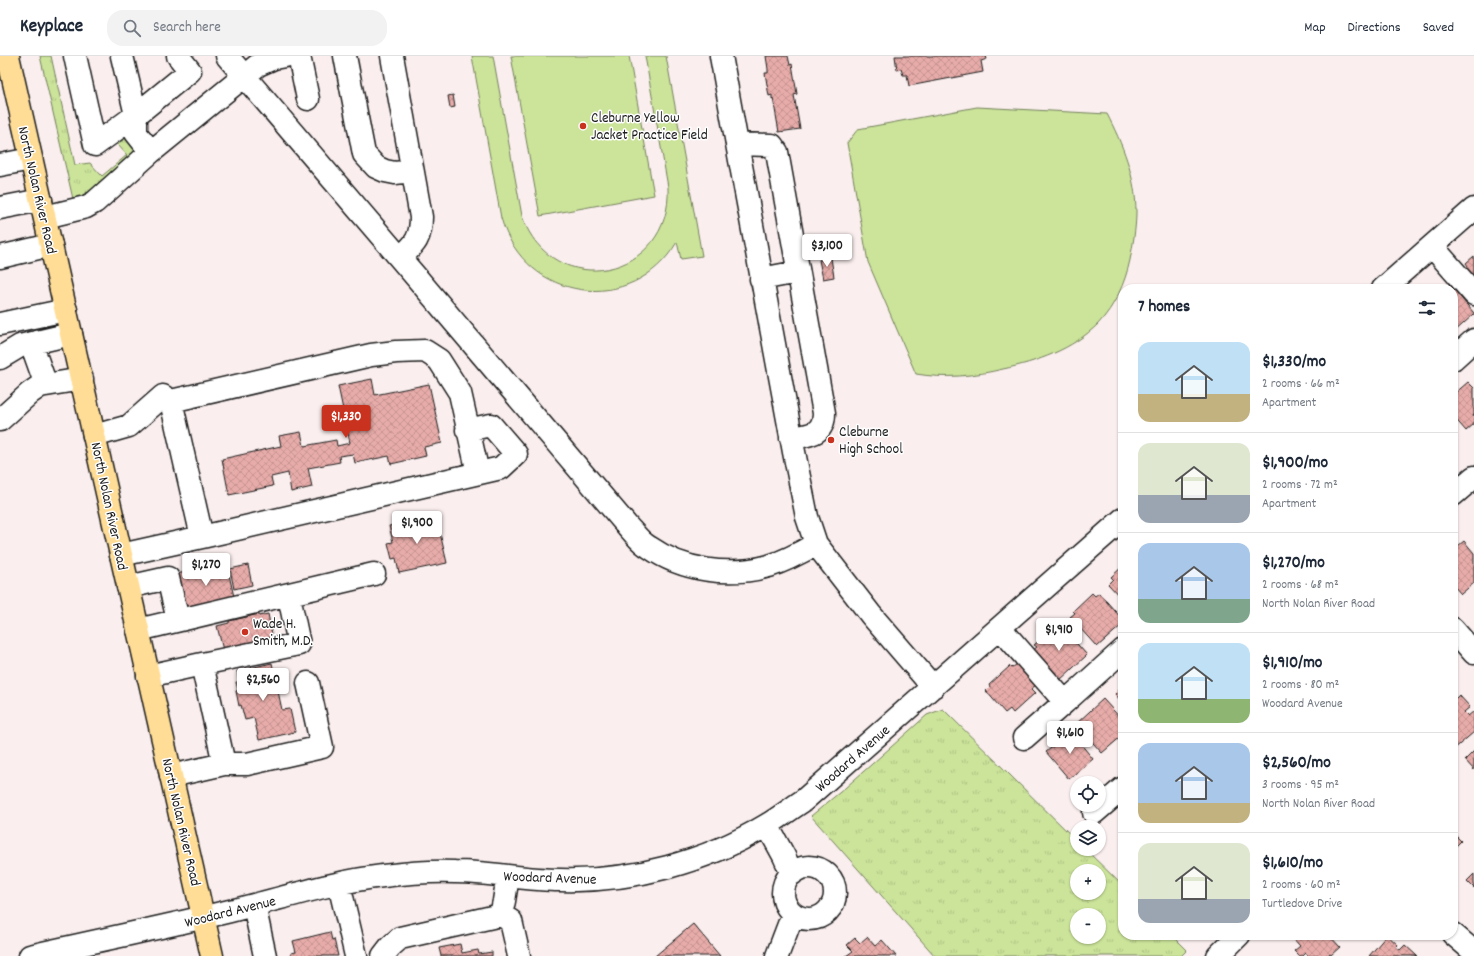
<!DOCTYPE html>
<meta charset="utf-8">
<style>
:root{--surface:#fff;--page:#f2f2f3;--text:#1f2937;--muted:#747a83;--line:#e0e1e3;--accent:#c8321e}
body{margin:0;font-family:Dekko,sans-serif;background:var(--page);color:var(--text);height:100vh;display:flex;flex-direction:column;font-size:15px;white-space:nowrap}
*{box-sizing:border-box;margin:0}
p{font-size:13px;color:var(--muted)}
.icon{flex:none;width:22px;height:22px;fill:none;stroke:currentColor;stroke-width:2;stroke-linecap:round;stroke-linejoin:round}
.map{position:relative;flex:1;overflow:hidden}
.panel{position:absolute;left:1118px;top:228px;width:340px;height:656px;display:flex;flex-direction:column;background:var(--surface);border-radius:16px;box-shadow:0 1px 3px #0004}
.panel>*{flex:none}
.buttons{position:absolute;left:1070px;top:720px;display:grid;gap:8px}
.buttons a{display:grid;place-items:center;width:36px;height:36px;border-radius:50%;background:var(--surface);box-shadow:0 1px 3px #0004;font-size:20px}
.price{position:absolute;translate:-50% -34px;padding:0 9px;border-radius:4px;background:#fff;color:#222;font-size:13px;line-height:26px;filter:drop-shadow(0 1px 2px #0008)}
.price::after{content:'';position:absolute;left:50%;top:24px;width:12px;height:9px;margin-left:-6px;background:inherit;clip-path:polygon(0 0,100% 0,50% 100%)}
.price.on{background:var(--accent);color:#fff}
ul{padding:0;list-style:none}
li{display:flex;align-items:center;gap:12px;height:100px;padding:0 20px}
li+li{border-top:1px solid var(--line)}
li span{display:grid;place-items:center;flex:none;width:112px;height:80px;border-radius:12px;color:#555}
li>.icon{margin-inline-start:auto}
span .icon{width:48px;height:48px;fill:#fffc;stroke-width:1}
li b{font-size:17px}
h2{display:flex;justify-content:space-between;align-items:center;height:48px;padding:0 20px;font-size:17px}
header{display:flex;align-items:center;gap:24px;box-sizing:border-box;height:56px;padding:0 20px;background:var(--surface);border-bottom:1px solid var(--line)}
header strong{font-size:19px}
nav{display:flex;gap:22px;margin-inline-start:auto;font-size:14px}
.search{width:280px;height:36px;background:var(--page);display:flex;align-items:center;gap:10px;box-sizing:border-box;padding:0 14px;border-radius:16px;color:var(--muted);font-size:15px}
.map>svg:first-child{display:block}
.grass{fill:url(#grass-tufts);stroke:#74805b;fill-rule:evenodd}
.green{fill:#cbe49a;stroke:#74805b}
.building{fill:url(#building-cross-hatch);stroke:#1c1c1c}
.lines{fill:none;stroke-linecap:round;stroke-linejoin:round}
.minor-casing{stroke:#1c1c1c;stroke-width:25}
.major-casing{stroke:#1c1c1c;stroke-width:25}
.minor{stroke:#fff;stroke-width:22}
.major{stroke:#ffdd96;stroke-width:22}
.poi-dot{fill:#c8321e;stroke:#fff;stroke-width:1.5}
.labels{text-anchor:middle;stroke-width:3;stroke-linejoin:round;paint-order:stroke}
.poi-label{font-size:15px;fill:#1c1c1c;stroke:#fff;text-anchor:start}
.street-label{font-size:15px;fill:#1c1c1c;stroke:#fff}
</style>
<header>
<strong>Keyplace</strong>
<div class="search"><svg class="icon" aria-label="search" viewBox="0 0 24 24"><circle cx="10" cy="10" r="6"/><path d="M15 15l6 6"/></svg>Search here</div>
<nav><a>Map</a><a>Directions</a><a>Saved</a></nav>
</header>
<div class="map">
<svg width="1474" height="900" viewBox="0 0 1474 900">
<defs>
<pattern id="grass-tufts" width="24" height="20" patternUnits="userSpaceOnUse"><rect width="24" height="20" fill="#cbe49a"/><path d="M3 7l-1-3M5 7V3M7 7l1-3M15 17l-1-3M17 17v-4M19 17l1-3" fill="none" stroke="#aec384"/></pattern>
<pattern id="building-cross-hatch" width="8" height="8" patternUnits="userSpaceOnUse"><rect width="8" height="8" fill="#e7aca9"/><path d="M0 0l8 8M0 8l8-8" fill="none" stroke="#c69391"/></pattern>
</defs>
<rect width="100%" height="100%" fill="#faeeee"/>
<filter id="ink" filterUnits="userSpaceOnUse"><feTurbulence type="fractalNoise" baseFrequency=".025" numOctaves="2"/><feDisplacementMap in="SourceGraphic" scale="8" xChannelSelector="R" yChannelSelector="G"/><feConvolveMatrix kernelMatrix="1 2 1 2 8 2 1 2 1" color-interpolation-filters="sRGB"/></filter>
<g filter="url(#ink)">
<!-- grass -->
<path class="grass" d="M40,0H51L75,109L90,107L102,120L127,99L118,89C120,85 124,83 127,83L134,92V98L87,141L73,143Z
M943,653L1077,785V793H1085L1123,830V879H1172L1187,894L1181,900H935L811,760L845,732L927,659ZM1077,815H1099V837H1077ZM1077,859H1099V881H1077Z"/>
<!-- green -->
<path class="green" d="M472,0H493L522,160C552,247 673,223 668,131L645,0H666L702,200L681,203L677,186C633,261 525,246 501,162Z
M511,0H629L654,139L540,160Z
M977,51L1107,58C1122,87 1136,121 1136,156C1136,172 1133,188 1130,204C1125,227 1115,250 1098,268C1073,293 1037,306 1003,313C974,320 945,323 916,318L868,206L847,87L858,73Z"/>
<!-- building -->
<path class="building" d="M766,0H788L790,9L792,8L797,38L794,39L800,73L779,76L773,42L772,43V39L769,40L765,17H768V13Z
M895,0H986L987,3L981,5L983,16L909,30L907,19H903L901,13L897,14Z
M453,39L455,51L450,52L448,40Z
M1474,200V225L1464,214L1468,210L1466,207Z
M831,202L834,221L823,223L819,204Z
M1449,228L1474,257V258L1453,277V233H1437L1442,229L1444,232Z
M372,323L375,339L429,328L442,387L424,391L426,400L391,408L389,400L355,407L353,398L339,400L340,406L308,412L312,431L291,436L288,417L271,421L273,430L229,439L222,403L281,390L279,380L301,376L304,390L336,384L337,390L350,387L338,330Z
M1468,326L1474,332V359L1473,360L1474,361V368L1466,375L1453,360V339Z
M436,460L447,507L399,517L396,502L392,503L388,487L393,486L389,470Z
M1464,485L1474,497V527L1461,538L1453,529V494Z
M226,506L235,545L184,555L177,518Z
M248,509L252,529L234,533L230,513Z
M1123,510V544L1108,528L1113,523L1111,521Z
M1092,537L1095,540L1099,537L1123,564V568L1097,591L1070,561L1075,557L1073,555Z
M259,558V560L268,558L273,583L223,594L217,570L229,567V565Z
M1061,570L1087,599L1059,625L1032,595L1037,591L1034,589L1054,571L1057,574Z
M272,607L282,654L290,653L295,676L259,684L254,662L245,664L241,649L239,650L236,635L238,634L236,626H239L237,615Z
M1017,608L1036,629L1031,633L1035,637L1013,657L1010,653L1005,657L986,635L990,631L989,629L1010,610L1012,612Z
M1123,630V647L1115,638Z
M1459,639L1470,651L1464,656L1468,660L1473,656L1474,657V676L1453,694V645Z
M1103,643L1123,665V679L1102,697L1076,668Z
M1071,676L1093,703L1069,723L1046,696Z
M1474,695V714L1465,704Z
M1453,777L1461,785L1453,793Z
M1474,818V832L1467,825Z
M693,868L720,900H655Z
M330,876L332,884L334,883L338,900H291V897L296,896L293,885Z
M1291,879H1329L1340,891L1331,899L1330,898L1328,900H1308L1306,897L1303,900H1299L1294,895L1300,890L1291,880Z
M1387,879L1398,889L1396,891L1400,894L1405,889L1417,900H1369Z
M867,881L875,890L882,884L896,900H846L853,895L847,889L855,882L860,887Z
M460,888L462,897L478,894L479,898L492,896V900H441L439,892Z"/>
<g class="lines">
<defs>
<path id="minor" d="M75,0L95,89L136,59V77L151,96
M122,0L136,59L190,15L178,0
M227,0L417,222L629,472C635,478 641,487 649,491C683,515 729,521 769,510C785,505 802,496 816,488
M299,0L308,43
M345,0L364,98L376,111L385,115L395,117L412,115
M392,0L421,161C421,183 415,188 400,202
M721,0L737,88
M0,109L31,103
M0,152L41,144
M45,161L86,151L95,146L151,96L258,9L274,2L285,0
M1432,190L1474,238
M0,201L51,189
M761,223L798,216
M1383,233L1474,153
M0,268L66,254
M31,287L46,329
M0,302L20,290L71,278
M1453,303L1474,284
M171,345L371,299L396,296L425,295L439,304L460,337L478,417
M0,364L30,337L40,330L82,323
M94,380L129,370L163,340L171,345L202,481L121,499
M791,382C809,379 824,379 824,357L777,96L772,89L737,88L794,396L807,461L816,488L871,559L933,631
M1453,439L1474,421
M202,481L501,412L516,398L491,369L467,374
M128,531L168,522L178,564
M1000,572L1065,646L1123,594
M1453,573L1474,597
M138,574L374,518
M202,608L299,588L290,545
M148,620L202,608L224,708L171,720
M1024,682L1065,646
M224,708H247L322,691L308,627
M1094,757L1123,732
M767,769L784,800L792,818
M783 837a26 26 0 1 1 52 0a26 26 0 1 1-52 0Z
M339,828L356,900
M254,849L265,900
M501,859L511,865L519,900
M1453,878L1474,896
M30,900C96,885 164,871 230,855C281,843 331,826 383,820C407,817 432,815 455,816C490,816 525,824 560,824C632,826 706,806 767,769C780,761 792,752 804,744L1123,463
M383,900L390,891L400,882L501,859L504,845L508,820
M777,900L793,858
M1218,900L1239,879"/>
<path id="major" d="M8,0L212,900"/>
</defs>
<!-- minor casing -->
<use href="#minor" class="minor-casing"/>
<!-- major casing -->
<use href="#major" class="major-casing"/>
<!-- minor -->
<use href="#minor" class="minor"/>
<!-- major -->
<use href="#major" class="major"/>
</g>
</g>
<!-- markers -->
<g class="poi-dot">
<circle cx="583" cy="70" r="4"/>
<circle cx="831" cy="384" r="4"/>
<circle cx="245" cy="576" r="4"/>
</g>
<g class="labels">
<!-- poi labels -->
<g class="poi-label">
<text x="591" y="66">Cleburne Yellow<tspan x="591" dy="17">Jacket Practice Field</tspan></text>
<text x="839" y="380">Cleburne<tspan x="839" dy="17">High School</tspan></text>
<text x="253" y="572">Wade H.<tspan x="253" dy="17">Smith, M.D.</tspan></text>
</g>
<!-- street labels -->
<g class="street-label">
<text transform="translate(38 134) rotate(77)" y="5">North Nolan River Road</text>
<text transform="translate(110 450) rotate(78)" y="5">North Nolan River Road</text>
<text transform="translate(852 702) rotate(-41)" y="5">Woodard Avenue</text>
<text transform="translate(182 766) rotate(77)" y="5">North Nolan River Road</text>
<text transform="translate(550 821) rotate(2)" y="5">Woodard Avenue</text>
<text transform="translate(230 855) rotate(-14)" y="5">Woodard Avenue</text>
</g>
</g>
</svg>
<div class="buttons">
<a><svg class="icon" aria-label="locate" viewBox="0 0 24 24"><circle cx="12" cy="12" r="6"/><path d="M12 2v4M12 18v4M2 12h4M18 12h4"/></svg></a>
<a><svg class="icon" aria-label="layers" viewBox="0 0 24 24"><path d="M12 4l9 5-9 5-9-5zM3 14l9 5 9-5"/></svg></a>
<a>+</a>
<a>−</a>
</div>
<b class="price" style="left:827px;top:212px">$3,100</b>
<b class="price on" style="left:346px;top:383px">$1,330</b>
<b class="price" style="left:417px;top:489px">$1,900</b>
<b class="price" style="left:206px;top:531px">$1,270</b>
<b class="price" style="left:1059px;top:596px">$1,910</b>
<b class="price" style="left:263px;top:646px">$2,560</b>
<b class="price" style="left:1070px;top:699px">$1,610</b>
<section class="panel">
<h2>7 homes<svg class="icon" aria-label="filters" viewBox="0 0 24 24"><path d="M4 7h16M4 17h16"/><circle cx="9" cy="7" r="2"/><circle cx="15" cy="17" r="2"/></svg></h2>
<ul>
<li><span style="background:linear-gradient(#bfe0f5 65%,#c2b280 0)"><svg class="icon" aria-label="home" viewBox="0 0 24 24"><path d="M3 11l9-7 9 7M6 9v11h12V9"/></svg></span><div><b>$1,330/mo</b><p>2 rooms · 66 m²</p><p>Apartment</p></div></li>
<li><span style="background:linear-gradient(#dfe7d0 65%,#9aa5b1 0)"><svg class="icon" aria-label="home" viewBox="0 0 24 24"><path d="M3 11l9-7 9 7M6 9v11h12V9"/></svg></span><div><b>$1,900/mo</b><p>2 rooms · 72 m²</p><p>Apartment</p></div></li>
<li><span style="background:linear-gradient(#a9c7e8 70%,#7fa58c 0)"><svg class="icon" aria-label="home" viewBox="0 0 24 24"><path d="M3 11l9-7 9 7M6 9v11h12V9"/></svg></span><div><b>$1,270/mo</b><p>2 rooms · 68 m²</p><p>North Nolan River Road</p></div></li>
<li><span style="background:linear-gradient(#bfe0f5 70%,#8fb573 0)"><svg class="icon" aria-label="home" viewBox="0 0 24 24"><path d="M3 11l9-7 9 7M6 9v11h12V9"/></svg></span><div><b>$1,910/mo</b><p>2 rooms · 80 m²</p><p>Woodard Avenue</p></div></li>
<li><span style="background:linear-gradient(#a9c7e8 75%,#c2b280 0)"><svg class="icon" aria-label="home" viewBox="0 0 24 24"><path d="M3 11l9-7 9 7M6 9v11h12V9"/></svg></span><div><b>$2,560/mo</b><p>3 rooms · 95 m²</p><p>North Nolan River Road</p></div></li>
<li><span style="background:linear-gradient(#dfe7d0 70%,#9aa5b1 0)"><svg class="icon" aria-label="home" viewBox="0 0 24 24"><path d="M3 11l9-7 9 7M6 9v11h12V9"/></svg></span><div><b>$1,610/mo</b><p>2 rooms · 60 m²</p><p>Turtledove Drive</p></div></li>
</ul>
</section>
</div>
